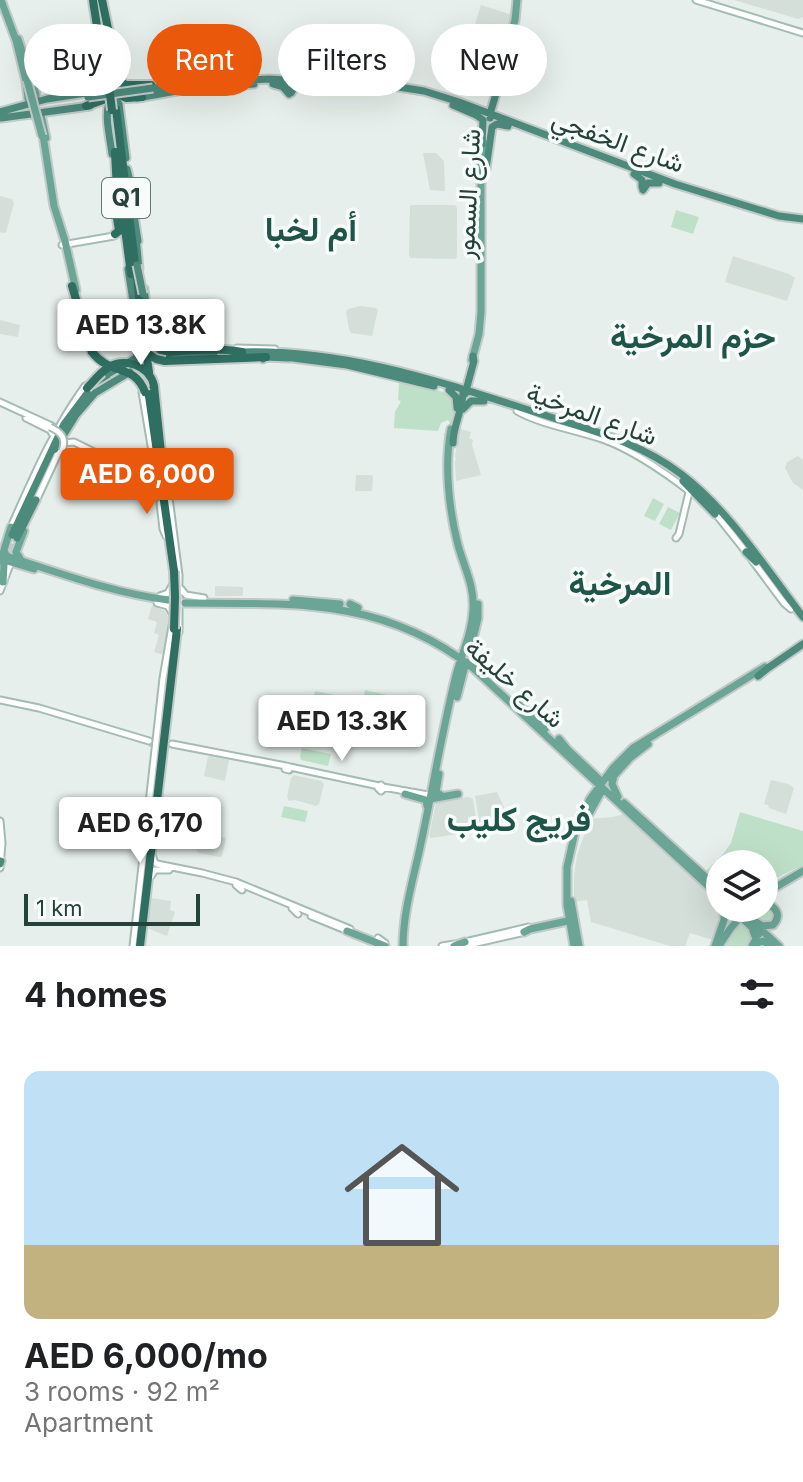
<!DOCTYPE html>
<meta charset="utf-8">
<style>
:root{--surface:#fff;--page:#f2f2f2;--text:#202124;--muted:#757577;--accent:#ea580c}
body{margin:0;font-family:Inter,Vazirmatn,sans-serif;background:var(--page);color:var(--text);height:100vh;display:flex;flex-direction:column;font-size:30px;white-space:nowrap}
*{box-sizing:border-box;margin:0}
p{font-size:26px;color:var(--muted)}
.icon{flex:none;width:44px;height:44px;fill:none;stroke:currentColor;stroke-width:2;stroke-linecap:round;stroke-linejoin:round}
.map{position:relative;height:946px;overflow:hidden}
.side{display:flex;flex-direction:column;background:var(--surface);flex:1}
.side>*{flex:none}
.top-card{position:absolute;left:24px;top:24px;width:756px;height:72px;display:flex;gap:16px}
.fabs{position:absolute;left:706px;top:850px;display:grid;gap:16px}
.fabs a{display:grid;place-items:center;width:72px;height:72px;border-radius:50%;background:var(--surface);box-shadow:0 8px 32px #0002;font-size:40px}
.scale{position:absolute;left:24px;bottom:20px;width:176px;box-sizing:border-box;padding-left:8px;border:4px solid #24423a;border-top:0;font-size:22px;line-height:28px;white-space:nowrap;color:#24423a;-webkit-text-stroke:6px #f7fbf9;paint-order:stroke}
.price{position:absolute;translate:-50% -68px;padding:0 18px;border-radius:8px;background:#fff;color:#222;font-size:26px;line-height:52px;filter:drop-shadow(0 2px 4px #0008)}
.price::after{content:'';position:absolute;left:50%;top:48px;width:24px;height:18px;margin-left:-12px;background:inherit;clip-path:polygon(0 0,100% 0,50% 100%)}
.price.current{background:var(--accent);color:#fff}
ul{padding:0;list-style:none}
li{display:grid;align-content:center;gap:16px;height:424px;padding:0 24px}
li span{display:grid;place-items:center;height:248px;border-radius:16px;color:#555}
li>.icon{margin-inline-start:auto}
span .icon{width:144px;height:144px;fill:#fffc;stroke-width:1}
li b{font-size:34px}
h2{display:flex;justify-content:space-between;align-items:center;height:96px;padding:0 24px;font-size:34px}
.pill{padding:0 28px;border-radius:36px;background:var(--surface);box-shadow:0 8px 32px #0002;font-size:28px;line-height:72px}
.pill.current{background:var(--accent);color:#fff}
.map>svg:first-child{display:block}
.built{fill:#d4dfda}
.green{fill:#bfe0c8}
.lines{fill:none;stroke-linecap:round;stroke-linejoin:round}
.secondary-tunnel{stroke:#bfccc8;stroke-width:5;stroke-dasharray:5 2.5;stroke-linecap:butt}
.trunk-tunnel{stroke:#bfccc8;stroke-width:7;stroke-dasharray:7 3.5;stroke-linecap:butt}
.secondary-casing{stroke:#a4bbb3;stroke-width:9}
.primary-casing{stroke:#c2cac8;stroke-width:11}
.trunk-casing{stroke:#c2cac8;stroke-width:11}
.motorway-casing{stroke:#c2cac8;stroke-width:12}
.secondary{stroke:#fff;stroke-width:5}
.primary{stroke:#6aa596;stroke-width:7}
.trunk{stroke:#4c8a7c;stroke-width:7}
.motorway{stroke:#2f6f62;stroke-width:8}
.secondary-bridge-casing{stroke:#a4bbb3;stroke-width:9;stroke-linecap:butt}
.primary-bridge-casing{stroke:#c2cac8;stroke-width:11;stroke-linecap:butt}
.trunk-bridge-casing{stroke:#c2cac8;stroke-width:11;stroke-linecap:butt}
.motorway-bridge-casing{stroke:#c2cac8;stroke-width:12;stroke-linecap:butt}
.secondary-bridge{stroke:#fff;stroke-width:5}
.primary-bridge{stroke:#6aa596;stroke-width:7}
.trunk-bridge{stroke:#4c8a7c;stroke-width:7}
.motorway-bridge{stroke:#2f6f62;stroke-width:8}
.labels{text-anchor:middle;stroke-width:7;stroke-linejoin:round;paint-order:stroke}
.shield{fill:#f7fbf9;stroke:#637a73;stroke-width:2}
.shield-label{font-size:24px;font-weight:bold;fill:#24423a}
.street-label{font-size:26px;fill:#24423a;stroke:#f7fbf9}
.district-label{font-size:34px;font-weight:bold;fill:#1f5548;stroke:#f7fbf9}
</style>
<div class="map">
<svg width="803" height="946" viewBox="0 0 803 946">
<rect width="100%" height="100%" fill="#e6efeb"/>
<!-- built -->
<path class="built" d="M734,0H803V17L798,19Z
M481,5L512,15L500,57L468,47Z
M423,153H436L444,161L445,191L430,190Z
M0,196L12,199L14,203L6,232L4,233L0,232Z
M412,205H455L457,208V257L455,259L411,258L409,256L410,206Z
M733,256L789,274L795,278L787,301L725,282Z
M360,306L376,308L378,310L372,336L351,333L349,329L346,312L348,309Z
M0,320L20,325L18,337L0,334Z
M461,429L471,432L469,438L473,440L472,445L481,475L456,481L455,462L456,458L455,457L459,430Z
M798,456L803,460V490L793,483L785,468L787,462Z
M356,475H372L373,477L372,491H355Z
M215,586L243,587V594L242,596H215Z
M152,605L165,611L169,619L168,635L164,655L154,652L159,635L154,633L157,622L148,619Z
M208,756L229,760L225,781L204,776Z
M294,775L321,781L324,784L319,804L316,806L295,800L289,801L287,797L291,778Z
M771,780L788,784L794,788L786,814L769,808L768,805L764,804Z
M497,792L513,827L481,833L475,796Z
M469,797L473,799L477,826L475,828L472,832L431,838L429,836L436,803L439,800Z
M624,814L714,897L719,905L721,919L713,940L690,933L685,946H670L591,922L587,900L574,902V875L577,855L590,819L613,817Z
M200,833L226,838L222,856L220,857L198,853L196,850Z
M151,898L171,901L170,910L175,912L167,936L147,928Z"/>
<!-- green -->
<path class="green" d="M676,210L699,217L693,234L671,227Z
M394,379L451,394L456,406L449,434L442,435L449,431L450,423L448,420L441,423L438,431L394,428L395,412L401,401L398,400L399,383L392,381Z
M653,498L664,504L655,521L644,516Z
M668,507L680,513L671,530L659,524Z
M365,690L392,696L390,705L363,699Z
M315,691L344,697L341,708L312,702Z
M302,748L331,754L328,766L301,760L300,757Z
M284,806L308,811L305,822L281,817Z
M740,812L803,831V865L782,875L764,887V864H720V887L705,872L724,853L731,843Z
M764,904L767,905L777,916L768,926L747,912L751,908H764Z
M741,919L755,935L750,946H725V941Z"/>
<g class="lines">
<!-- secondary-tunnel -->
<path class="secondary-tunnel" d="M149,744L172,746"/>
<!-- trunk-tunnel -->
<path class="trunk-tunnel" d="M6,560L15,536"/>
<defs>
<path id="secondary" d="M696,0L803,33
M62,245L114,236L116,234
M237,348L275,349
M142,392L157,481
M0,402L52,426
M517,411C539,424 576,430 602,439C633,450 663,471 689,491
M26,418L50,430L53,435
M63,443L74,442L157,483
M163,451L179,575V632
M125,465L143,473H152L154,469
M36,501L62,445
M160,503L163,529L166,536
M715,513L746,552
M10,529C32,480 53,430 85,386
M676,538L679,534L689,492
M752,560L784,603L791,609
M181,589L186,595L204,598
M0,591L11,562
M160,596L168,593L173,584
M157,603L168,606L172,613
M0,700L39,708L149,741
M172,744L286,766
M290,767L286,766L285,769L289,770L290,767L379,786
M381,785L384,788L381,791L378,788Z
M383,787L434,796
M0,821L2,843L0,868
M153,857L154,861L157,864L202,873L236,882L350,929
M151,876L155,870H169
M236,885L242,890
M292,908L298,914
M311,916L343,929
M378,938L385,943
M465,942L529,927
M133,946L163,678L172,626
M442,946L455,944
M464,946L525,932"/>
<path id="primary" d="M1,0L17,43
M16,40L26,81L28,99L30,101L36,100V94L18,39
M514,42L519,31
M508,45L515,20L517,0
M35,116L37,114L41,115L46,138
M43,135L54,206L65,241L76,290
M472,360L479,334L481,312V158L483,142
M0,554C55,571 111,593 168,600
M2,557L4,565L3,582
M7,558L4,550L11,527
M4,560L34,569
M21,560L16,552L24,531
M293,600L340,604
M185,603C293,604 382,597 473,668L720,897
M350,604L358,608
M473,639L478,618V604
M470,650L476,665
M457,697L466,662
M516,702L545,729
M559,739L568,750
M566,748L601,781
M439,774L436,792L442,796
M614,776L612,784L618,797
M611,779L630,758L648,744
M405,794L426,800L427,806
M430,799L458,794
M624,803L720,890
M584,823L601,792
M764,894L803,871
M571,901L579,946
M747,916L762,926L773,925C782,915 776,906 764,903
M743,919L759,934
M757,926L779,946
M347,931L385,946
M524,932L530,929L572,920
M755,944L763,941L772,946
M403,946C403,911 414,877 421,843C433,788 442,731 456,675C462,653 472,633 473,610C475,587 464,567 458,545C449,510 444,465 451,429
M454,946L465,942
M574,946L567,905V867L575,832L590,799L613,768L633,748L765,667
M715,946L724,920V908
M719,946L730,929L748,908
M752,946L756,939L753,931"/>
<path id="trunk" d="M287,80L291,93L294,88L302,85
M273,84L283,87L289,94
M153,88L205,82L269,79L392,86L424,91L459,102L675,184L779,216L803,219
M107,93L115,97L119,104L126,158
M111,97C103,114 110,136 112,154
M137,98L188,89L254,84
M453,105L476,115L483,120L482,144
M0,112L47,99L131,86
M1,118L90,106
M490,118V114L507,56L510,39
M127,169L132,189
M486,169L492,127L497,124L508,126
M634,174L642,180V187
M129,186L132,213
M643,190L648,183H659
M133,209L138,241
M136,237L139,269
M128,269L140,346
M144,289L150,332V346
M238,352C344,348 441,382 541,414C590,430 639,442 681,474C728,509 767,570 803,617
M162,357L214,353
M285,357L347,365L434,386
M263,359L266,357L288,358
M449,390L456,397L457,408
M465,394L474,361L473,356
M463,409L471,401H484
M453,443C453,425 464,407 463,390
M55,449L76,415L95,393
M683,481L715,514
M12,535L64,424L88,392L113,374
M17,538L36,500
M746,552L756,562
M758,676L768,668L803,644
M0,864L1,861"/>
<path id="motorway" d="M102,0L119,81L126,85H151
M113,91L126,98L142,97
M88,94C92,92 97,92 99,87C107,75 95,17 93,0
M86,106L103,100L111,91
M116,109L145,345
M115,152L117,190
M119,184L131,274
M115,234L119,231L115,205
M72,286L92,352
M158,355C177,349 223,348 242,352
M165,361L266,357
M154,386L161,453
M148,389L174,571
M140,946L177,629"/>
</defs>
<!-- secondary casing -->
<use href="#secondary" class="secondary-casing"/>
<!-- primary casing -->
<use href="#primary" class="primary-casing"/>
<!-- trunk casing -->
<use href="#trunk" class="trunk-casing"/>
<!-- motorway casing -->
<use href="#motorway" class="motorway-casing"/>
<!-- secondary -->
<use href="#secondary" class="secondary"/>
<!-- primary -->
<use href="#primary" class="primary"/>
<!-- trunk -->
<use href="#trunk" class="trunk"/>
<!-- motorway -->
<use href="#motorway" class="motorway"/>
<defs>
<path id="secondary-bridge" d="M50,427C61,432 67,438 62,451"/>
<path id="primary-bridge" d="M27,80L42,136
M732,908L743,919"/>
<path id="trunk-bridge" d="M88,97L153,88
M137,265L143,294
M108,374L136,358L140,346
M95,393L130,372"/>
<path id="motorway-bridge" d="M108,79L112,110
M145,345L149,372
M92,352C110,376 134,363 145,392
M147,353L156,359L165,361
M87,388C93,382 99,374 106,369C123,356 150,365 154,386
M174,571L175,597L174,629"/>
</defs>
<!-- secondary-bridge casing -->
<use href="#secondary-bridge" class="secondary-bridge-casing"/>
<!-- primary-bridge casing -->
<use href="#primary-bridge" class="primary-bridge-casing"/>
<!-- trunk-bridge casing -->
<use href="#trunk-bridge" class="trunk-bridge-casing"/>
<!-- motorway-bridge casing -->
<use href="#motorway-bridge" class="motorway-bridge-casing"/>
<!-- secondary-bridge -->
<use href="#secondary-bridge" class="secondary-bridge"/>
<!-- primary-bridge -->
<use href="#primary-bridge" class="primary-bridge"/>
<!-- trunk-bridge -->
<use href="#trunk-bridge" class="trunk-bridge"/>
<!-- motorway-bridge -->
<use href="#motorway-bridge" class="motorway-bridge"/>
</g>
<g class="labels">
<!-- shield labels -->
<rect class="shield" x="102" y="178" width="48" height="40" rx="6"/>
<g class="shield-label">
<text x="126" y="206">Q1</text>
</g>
<!-- street labels -->
<g class="street-label">
<text transform="translate(618 141) rotate(20)" y="9">شارع الخفجي</text>
<text transform="translate(468 194) rotate(-87)" y="9">شارع السمور</text>
<text transform="translate(592 414) rotate(20)" y="9">شارع المرخية</text>
<text transform="translate(515 683) rotate(41)" y="9">شارع خليفة</text>
</g>
<!-- district labels -->
<g class="district-label">
<text x="311" y="241">أم لخبا</text>
<text x="693" y="348">حزم المرخية</text>
<text x="620" y="595">المرخية</text>
<text x="519" y="831">فريج كليب</text>
</g>
</g>
</svg>
<div class="fabs">
<a><svg class="icon" aria-label="layers" viewBox="0 0 24 24"><path d="M12 4l9 5-9 5-9-5zM3 14l9 5 9-5"/></svg></a>
</div>
<div class="scale">1 km</div>
<b class="price" style="left:141px;top:367px">AED 13.8K</b>
<b class="price current" style="left:147px;top:516px">AED 6,000</b>
<b class="price" style="left:342px;top:763px">AED 13.3K</b>
<b class="price" style="left:140px;top:865px">AED 6,170</b>
<div class="top-card">
<a class="pill">Buy</a>
<a class="pill current">Rent</a>
<a class="pill">Filters</a>
<a class="pill">New</a>
</div>
</div>
<section class="side">
<h2>4 homes<svg class="icon" aria-label="filters" viewBox="0 0 24 24"><path d="M4 7h16M4 17h16"/><circle cx="9" cy="7" r="2"/><circle cx="15" cy="17" r="2"/></svg></h2>
<ul>
<li><span style="background:linear-gradient(#bfe0f5 70%,#c2b280 0)"><svg class="icon" aria-label="home" viewBox="0 0 24 24"><path d="M3 11l9-7 9 7M6 9v11h12V9"/></svg></span><div><b>AED 6,000/mo</b><p>3 rooms · 92 m²</p><p>Apartment</p></div></li>
</ul>
</section>
